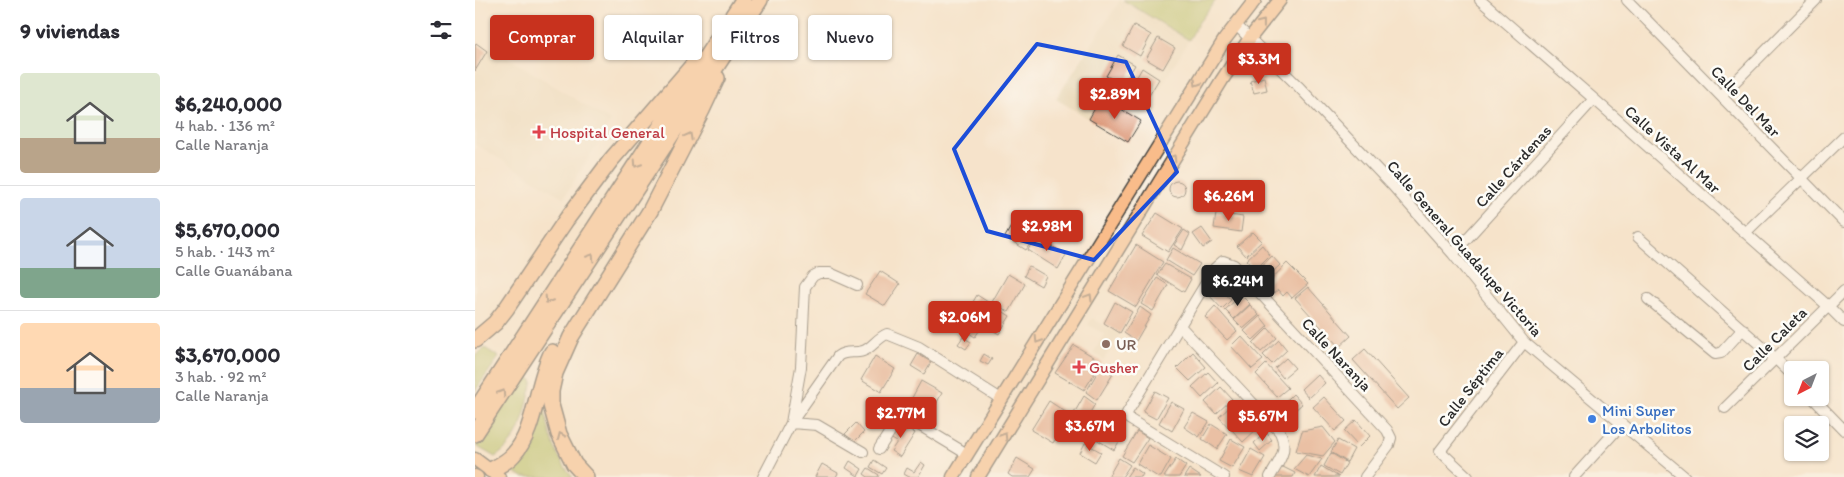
<!DOCTYPE html>
<html lang="es">
<meta charset="utf-8">
<style>
:root{--surface:#fff;--page:#f2f2f3;--text:#2b2b33;--muted:#7c7c81;--line:#e1e1e2;--accent:#c8321e}
body{margin:0;font-family:Itim,sans-serif;background:var(--page);color:var(--text);height:100vh;display:flex;flex-direction:column;font-size:19px;white-space:nowrap}
*{box-sizing:border-box;margin:0}
p{font-size:16px;color:var(--muted)}
.icon{flex:none;width:28px;height:28px;fill:none;stroke:currentColor;stroke-width:2;stroke-linecap:round;stroke-linejoin:round}
.map{position:relative;flex:1;overflow:hidden}
.drawer{display:flex;flex-direction:column;background:var(--surface);width:475px}
.drawer>*{flex:none}
.top-card{position:absolute;left:15px;top:15px;width:475px;height:45px;display:flex;gap:10px}
.needle{width:32px;rotate:222deg}
.buttons{position:absolute;left:1309px;top:361px;display:grid;gap:10px}
.buttons a{display:grid;place-items:center;width:45px;height:45px;border-radius:5px;background:var(--surface);box-shadow:0 1px 4px #0004;font-size:25px}
.price{position:absolute;translate:-50% -42px;padding:0 11px;border-radius:5px;background:var(--accent);color:#fff;font-size:16px;line-height:32px;filter:drop-shadow(0 1px 2px #0008)}
.price::after{content:'';position:absolute;left:50%;top:30px;width:15px;height:11px;margin-left:-8px;background:inherit;clip-path:polygon(0 0,100% 0,50% 100%)}
.price.selected{background:#222;color:#fff}
ul{padding:0;list-style:none}
li{display:flex;align-items:center;gap:15px;height:125px;padding:0 20px}
li+li{border-top:1px solid var(--line)}
li span{display:grid;place-items:center;flex:none;width:140px;height:100px;border-radius:5px;color:#555}
li>.icon{margin-inline-start:auto}
span .icon{width:60px;height:60px;fill:#fffc;stroke-width:1}
li b{font-size:21px}
h2{display:flex;justify-content:space-between;align-items:center;height:60px;padding:0 20px;font-size:21px}
.pill{padding:0 18px;border-radius:5px;background:var(--surface);box-shadow:0 1px 4px #0004;font-size:18px;line-height:45px}
.pill.selected{background:var(--accent);color:#fff}
main{display:flex;flex:1;min-height:0}
.map>svg:first-child{display:block}
.built{fill:#ead9ba}
.green{fill:#afbe60;stroke:#6d7446}
.building{fill:#db9474}
.lines{fill:none;stroke-linecap:round;stroke-linejoin:round}
.minor-casing{stroke:#494743;stroke-width:12}
.major-casing{stroke:#494743;stroke-width:15}
.highway-casing{stroke:#494743;stroke-width:18}
.minor{stroke:#fff;stroke-width:10}
.major{stroke:#f9bc8a;stroke-width:12}
.highway{stroke:#f9bc8a;stroke-width:15}
.oneway{stroke:#886c56}
.marked{fill:none;stroke:#1d4ed8;stroke-width:4;stroke-linejoin:round}
.health-dot{fill:#e0444e;stroke:#fdfcf7;stroke-width:2}
.education-dot{fill:#8d6e63;stroke:#fdfcf7;stroke-width:2}
.shop-dot{fill:#3f7fe0;stroke:#fdfcf7;stroke-width:2}
.labels{text-anchor:middle;stroke-width:5;stroke-linejoin:round;paint-order:stroke}
.street-label{font-size:16px;fill:#2b2b2b;stroke:#fdfcf7}
.health-label{font-size:16px;fill:#be3a42;stroke:#fdfcf7;text-anchor:start}
.education-label{font-size:16px;fill:#785e54;stroke:#fdfcf7;text-anchor:start}
.shop-label{font-size:16px;fill:#366cbe;stroke:#fdfcf7;text-anchor:start}
</style>
<main>
<section class="drawer">
<h2>9 viviendas<svg class="icon" aria-label="filters" viewBox="0 0 24 24"><path d="M4 7h16M4 17h16"/><circle cx="9" cy="7" r="2"/><circle cx="15" cy="17" r="2"/></svg></h2>
<ul>
<li><span style="background:linear-gradient(#dfe7d0 65%,#b9a48a 0)"><svg class="icon" aria-label="home" viewBox="0 0 24 24"><path d="M3 11l9-7 9 7M6 9v11h12V9"/></svg></span><div><b>$6,240,000</b><p>4 hab. · 136 m²</p><p>Calle Naranja</p></div></li>
<li><span style="background:linear-gradient(#c9d6e8 70%,#7fa58c 0)"><svg class="icon" aria-label="home" viewBox="0 0 24 24"><path d="M3 11l9-7 9 7M6 9v11h12V9"/></svg></span><div><b>$5,670,000</b><p>5 hab. · 143 m²</p><p>Calle Guanábana</p></div></li>
<li><span style="background:linear-gradient(#ffd9b3 65%,#9aa5b1 0)"><svg class="icon" aria-label="home" viewBox="0 0 24 24"><path d="M3 11l9-7 9 7M6 9v11h12V9"/></svg></span><div><b>$3,670,000</b><p>3 hab. · 92 m²</p><p>Calle Naranja</p></div></li>
</ul>
</section>
<div class="map">
<svg width="1369" height="477" viewBox="0 0 1369 477">
<rect width="100%" height="100%" fill="#fdfcf7"/>
<filter id="ink" filterUnits="userSpaceOnUse"><feTurbulence type="fractalNoise" baseFrequency=".02" numOctaves="2"/><feDisplacementMap in="SourceGraphic" scale="10" xChannelSelector="R" yChannelSelector="G"/><feConvolveMatrix kernelMatrix="1 2 1 2 8 2 1 2 1" color-interpolation-filters="sRGB"/></filter>
<filter id="wash" filterUnits="userSpaceOnUse"><feTurbulence type="fractalNoise" baseFrequency=".0096" numOctaves="4" result="noise"/><feDisplacementMap in="SourceGraphic" scale="20" xChannelSelector="R" yChannelSelector="G"/><feGaussianBlur stdDeviation="1.12" result="paint"/><feColorMatrix in="noise" values="0 0 0 0 0 0 0 0 0 0 0 0 0 0 0 0 0 1.4 0 .05"/><feComposite in="paint" operator="in"/></filter>
<g filter="url(#wash)">
<rect width="100%" height="100%" fill="#f6e3cb"/>
<!-- built -->
<path class="built" d="M645,0H648L714,40L653,142L581,99Z
M16,47L136,121L89,198L0,144V74Z
M617,318L645,334L629,360L618,353L629,334L613,325Z"/>
<!-- green -->
<path class="green" d="M648,0H741L724,22L714,40Z
M10,348L24,357L0,391V356Z
M47,374L58,381C50,411 47,440 20,457L1,446Z
M67,389C71,420 76,453 98,477H48L36,470L48,456Z"/>
<g id="blocks">
<!-- building -->
<path class="building" d="M659,25L676,35L665,56L648,46Z
M683,38L700,48L688,69L671,59Z
M1,43L12,51L0,71V45Z
M643,55L660,65L648,85L631,76Z
M667,68L684,79L672,99L655,89Z
M789,77L792,90L779,93L775,81Z
M626,97L666,121L653,142L614,119Z
M694 189a8 8 0 1 1 16 0a8 8 0 1 1-16 0Z
M682,213L708,229L693,252L667,236Z
M741,213L768,217L766,232L739,228Z
M538,223L560,236L551,250L530,237Z
M727,228L737,242L728,248L718,234Z
M709,230L715,234L707,250L699,245Z
M778,232L787,241L771,256L762,246Z
M561,236L591,255L583,269L553,250Z
M661,245L688,262L661,307L634,291Z
M787,245L795,255L780,270L771,260Z
M698,248L725,264L717,276L691,260Z
M797,256L805,265L789,280L781,271Z
M812,263L833,284L817,298L812,292L808,296L803,290L798,294L790,286Z
M690,264L716,279L709,292L682,275Z
M554,266L571,276L566,286L549,276Z
M405,271L425,284L410,306L390,294Z
M752,273L767,289L757,298L743,283Z
M533,274L550,284L534,312L517,302Z
M682,278L693,285L678,311L666,304Z
M742,284L756,300L747,309L733,294Z
M833,287L876,336L864,347L820,298Z
M502,295L535,316L524,334L511,326L507,314L495,307Z
M766,295L775,304L759,319L750,310Z
M640,302L657,312L645,333L629,323Z
M775,305L784,315L768,329L759,320Z
M740,306L762,331L752,340L730,317Z
M665,307L676,315L661,341L649,333Z
M490,313L508,325L500,337L483,326Z
M785,316L793,326L778,340L769,331Z
M793,328L802,338L786,352L778,343Z
M766,336L788,360L777,369L756,346Z
M488,337L496,342L491,349L483,344Z
M804,340L812,350L797,364L788,355Z
M599,345L627,362L609,390L580,373Z
M890,349L934,398L922,409L878,360Z
M718,352L731,367L715,381L702,368Z
M443,354L456,362L449,374L436,366Z
M509,354L517,359L513,365L505,361Z
M400,356L420,369L406,392L386,380Z
M811,358L820,368L808,378L800,368Z
M791,364L813,388L802,397L781,374Z
M626,366L638,374L622,400L611,392Z
M733,372L743,383L727,398L717,387Z
M842,374L850,383L834,398L826,389Z
M446,381L467,393L452,421L431,409Z
M746,387L757,399L741,414L730,402Z
M680,391L693,398L681,419L668,412Z
M818,394L827,404L811,418L803,409Z
M609,396L620,404L605,430L594,422Z
M849,397L871,421L860,431L838,407Z
M574,401L595,415L578,443L556,430Z
M696,402L709,409L697,431L684,423Z
M760,402L771,414L755,429L744,417Z
M718,413L734,422L724,437L709,427Z
M773,416L784,427L768,442L757,430Z
M881,420L895,436L884,447L869,431Z
M381,423L389,432L379,442L370,434Z
M424,423L440,433L425,457L416,451L422,442L415,438Z
M736,424L752,434L742,449L727,439Z
M622,425L645,440L639,450L616,436Z
M848,427L860,442L848,456L821,451L827,431Z
M662,431L673,438L657,462L647,456Z
M791,432L797,440L785,451L779,443Z
M756,439L770,447L757,468L744,461Z
M863,440L879,449L872,462L856,452Z
M610,443L626,452L620,462L605,453Z
M673,445L696,459L686,477H683L662,464Z
M776,449L790,457L778,477L764,471Z
M856,453L872,463L865,475L849,466Z
M831,455L847,459L834,477L819,469Z
M542,458L560,469L555,477H537L533,474Z
M644,458L655,465L647,477H633Z
M701,459L711,466L704,477H689Z
M399,460L411,468L407,474L395,467Z
M375,461L387,469L383,476L371,468Z
M446,462L450,465L443,477H434L429,474L432,468L439,472Z
M347,464L363,473L361,477H340Z
M806,466L820,473L818,477H800Z
M846,466L864,477H840Z
M658,467L668,474L666,477H651Z
M393,468L404,475L403,477H393L389,474Z
M714,469L726,477H709Z"/>
</g>
</g>
<g filter="url(#ink)">
<use href="#blocks" fill-opacity="0" stroke="#494743" stroke-width="1"/>
<g class="lines">
<defs>
<path id="minor" d="M1005,0L1119,99L1353,306L1369,322
M1152,0L1369,222
M760,24L823,86L917,185L978,254L1049,342L1210,477
M1246,96L1341,0
M1270,233L1369,137
M1163,237L1301,359L1318,376
M978,254L1119,99
M1173,299L1240,354L1246,353L1268,329
M705,326L805,432C814,451 804,461 795,477
M1338,398L1369,430
M1250,408L1369,291
M316,423L363,356C371,350 379,354 388,351C397,348 402,338 412,334L444,347L526,399
M316,423L342,425L388,452
M404,449L421,422L431,421L439,422L492,454
M288,477L316,423L326,367L330,287L338,276L344,273H355L382,285
M749,477L654,419L652,413L740,268L748,261L759,265L912,430L916,438L914,445L890,477
M993,477L965,451L1049,342
M1099,477L1147,424"/>
<path id="major" d="M0,459L24,477
M0,476L2,477
M478,477L750,39L780,0
M503,477L747,80L775,38L805,0"/>
<path id="highway" d="M0,340L20,323L31,309L91,220L136,160L218,65
M0,411L268,0
M0,434L285,0
M16,470C23,466 32,462 38,455C61,431 61,382 77,352
M111,477L99,464L84,434L76,405V391L80,373L96,337L175,211L227,110L242,78"/>
</defs>
<!-- minor casing -->
<use href="#minor" class="minor-casing"/>
<!-- major casing -->
<use href="#major" class="major-casing"/>
<!-- highway casing -->
<use href="#highway" class="highway-casing"/>
<!-- minor -->
<use href="#minor" class="minor"/>
<!-- major -->
<use href="#major" class="major"/>
<!-- highway -->
<use href="#highway" class="highway"/>
</g>
<!-- one-way arrows -->
<defs><path id="oneway-chevron" d="M-2-3.5L2.5 0L-2 3.5" fill="none" stroke-width="1.6" stroke-linecap="round" stroke-linejoin="round" transform="scale(1.25)"/></defs>
<g class="oneway">
<use href="#oneway-chevron" transform="translate(787 23) rotate(-52)"/>
<use href="#oneway-chevron" transform="translate(722 83) rotate(122)"/>
<use href="#oneway-chevron" transform="translate(214 136) rotate(-62)"/>
<use href="#oneway-chevron" transform="translate(698 158) rotate(-58)"/>
<use href="#oneway-chevron" transform="translate(162 164) rotate(123)"/>
<use href="#oneway-chevron" transform="translate(116 257) rotate(-57)"/>
<use href="#oneway-chevron" transform="translate(614 297) rotate(-59)"/>
<use href="#oneway-chevron" transform="translate(73 300) rotate(123)"/>
<use href="#oneway-chevron" transform="translate(563 340) rotate(122)"/>
<use href="#oneway-chevron" transform="translate(27 393) rotate(-57)"/>
<use href="#oneway-chevron" transform="translate(86 436) rotate(-113)"/>
<use href="#oneway-chevron" transform="translate(529 436) rotate(-58)"/>
</g>
</g>
<!-- marked area -->
<path d="M0 0H1369V477H0ZM562,44L651,62L702,172L619,260L512,231L479,149Z" fill="#f6e3cb" fill-opacity=".55" fill-rule="evenodd"/>
<path class="marked" d="M562,44L651,62L702,172L619,260L512,231L479,149Z"/>
<!-- markers -->
<g class="health-dot">
<path d="M61.5 124.5h5v5h5v5h-5v5h-5v-5h-5v-5h5z"/>
<path d="M601.5 359.5h5v5h5v5h-5v5h-5v-5h-5v-5h5z"/>
</g>
<circle class="education-dot" cx="631" cy="344" r="5"/>
<circle class="shop-dot" cx="1117" cy="419" r="5"/>
<g class="labels">
<!-- street labels -->
<g class="street-label">
<text transform="translate(1271 101) rotate(46)" y="6">Calle Del Mar</text>
<text transform="translate(1198 149) rotate(42)" y="6">Calle Vista Al Mar</text>
<text transform="translate(1038 166) rotate(-48)" y="6">Calle Cárdenas</text>
<text transform="translate(990 248) rotate(49)" y="6">Calle General Guadalupe Victoria</text>
<text transform="translate(1299 339) rotate(-45)" y="6">Calle Caleta</text>
<text transform="translate(862 354) rotate(47)" y="6">Calle Naranja</text>
<text transform="translate(995 387) rotate(-52)" y="6">Calle Séptima</text>
</g>
<!-- health labels -->
<g class="health-label">
<text x="75" y="138">Hospital General</text>
<text x="614" y="373">Gusher</text>
</g>
<!-- education labels -->
<g class="education-label">
<text x="641" y="350">UR</text>
</g>
<!-- shop labels -->
<g class="shop-label">
<text x="1127" y="416">Mini Super<tspan x="1127" dy="18">Los Arbolitos</tspan></text>
</g>
</g>
</svg>
<div class="buttons">
<a><svg class="needle" viewBox="-14 -14 28 28"><path d="M0-13l5 13h-10z" fill="#e53935"/><path d="M0 13l5-13h-10z" fill="#7c7c81"/></svg></a>
<a><svg class="icon" aria-label="layers" viewBox="0 0 24 24"><path d="M12 4l9 5-9 5-9-5zM3 14l9 5 9-5"/></svg></a>
</div>
<b class="price" style="left:784px;top:85px">$3.3M</b>
<b class="price" style="left:640px;top:120px">$2.89M</b>
<b class="price" style="left:754px;top:222px">$6.26M</b>
<b class="price" style="left:572px;top:252px">$2.98M</b>
<b class="price selected" style="left:763px;top:307px">$6.24M</b>
<b class="price" style="left:490px;top:343px">$2.06M</b>
<b class="price" style="left:426px;top:439px">$2.77M</b>
<b class="price" style="left:788px;top:442px">$5.67M</b>
<b class="price" style="left:615px;top:452px">$3.67M</b>
<div class="top-card">
<a class="pill selected">Comprar</a>
<a class="pill">Alquilar</a>
<a class="pill">Filtros</a>
<a class="pill">Nuevo</a>
</div>
</div>
</main>
